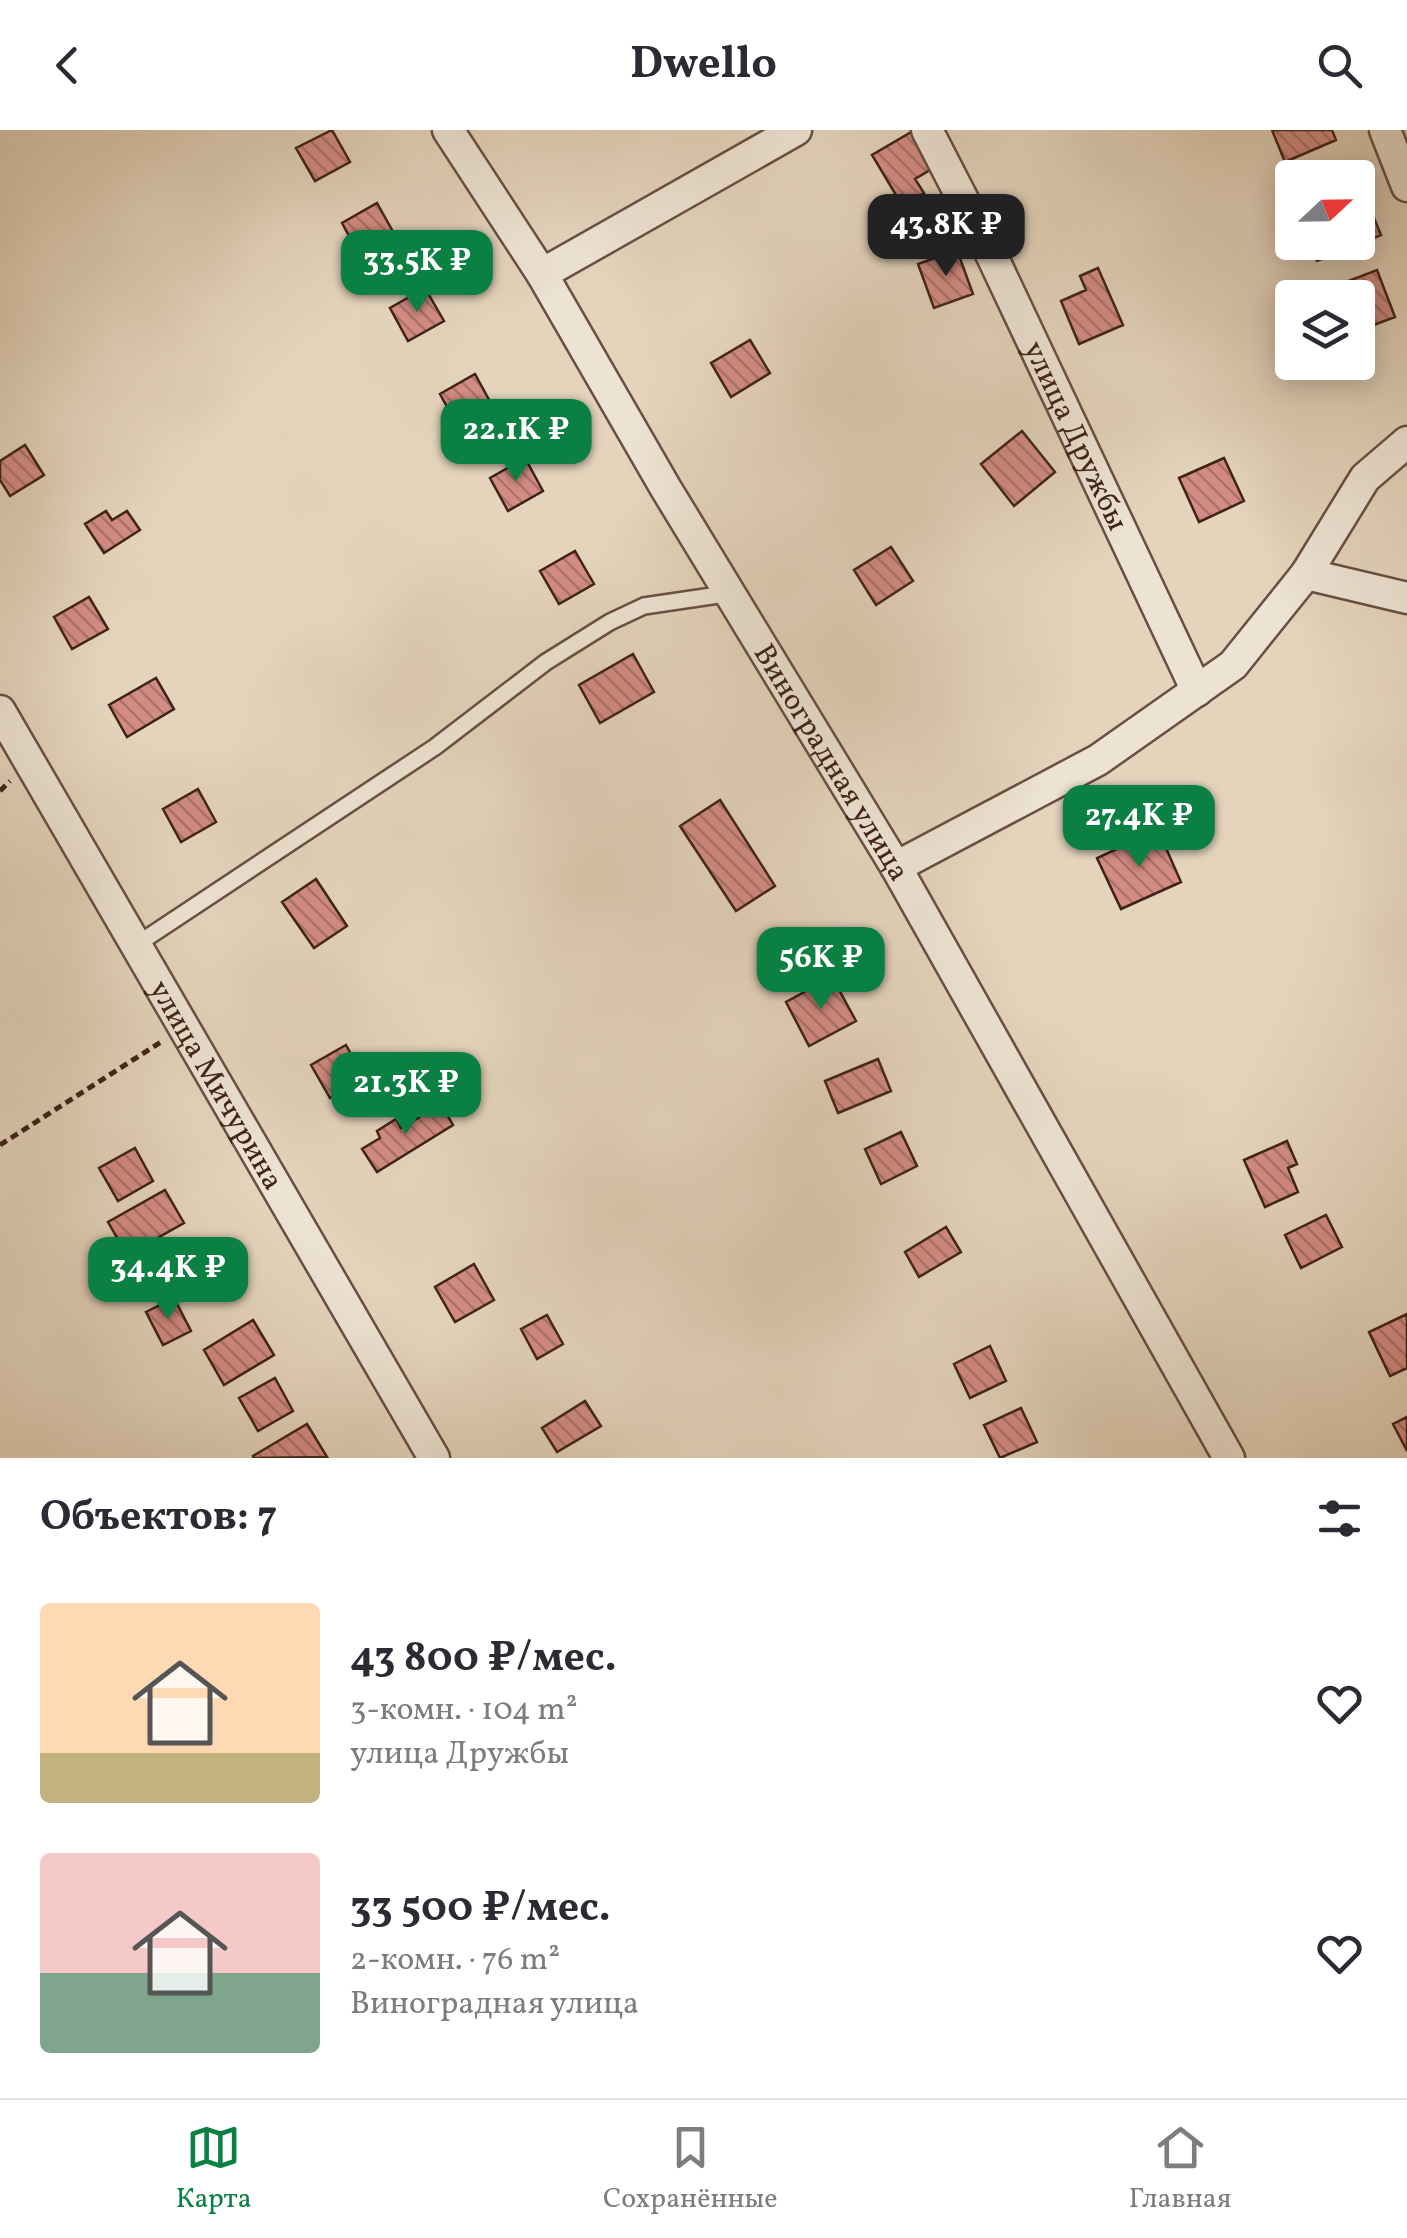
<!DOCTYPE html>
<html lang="ru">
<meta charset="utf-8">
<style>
:root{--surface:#fff;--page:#f7f7f7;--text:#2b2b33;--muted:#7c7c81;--line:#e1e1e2;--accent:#0b8043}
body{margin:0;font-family:Vollkorn,serif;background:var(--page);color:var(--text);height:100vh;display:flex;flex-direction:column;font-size:38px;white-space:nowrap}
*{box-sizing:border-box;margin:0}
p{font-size:32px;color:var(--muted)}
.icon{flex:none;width:55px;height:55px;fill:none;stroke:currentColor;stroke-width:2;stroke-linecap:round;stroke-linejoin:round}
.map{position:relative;height:1328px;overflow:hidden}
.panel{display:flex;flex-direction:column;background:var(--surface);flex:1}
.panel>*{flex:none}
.needle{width:65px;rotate:68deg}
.controls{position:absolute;left:1275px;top:30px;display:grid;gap:20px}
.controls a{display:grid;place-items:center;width:100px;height:100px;border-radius:10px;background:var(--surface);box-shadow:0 5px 25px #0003;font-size:50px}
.price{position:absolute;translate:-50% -85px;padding:0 22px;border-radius:20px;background:var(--accent);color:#fff;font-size:32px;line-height:65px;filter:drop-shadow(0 2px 5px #0008)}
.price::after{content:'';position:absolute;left:50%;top:60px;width:30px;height:22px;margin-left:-15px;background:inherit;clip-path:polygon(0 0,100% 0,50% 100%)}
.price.active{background:#222;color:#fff}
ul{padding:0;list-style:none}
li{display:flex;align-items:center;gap:30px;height:250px;padding:0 40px}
li span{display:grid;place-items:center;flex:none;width:280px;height:200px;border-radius:10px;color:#555}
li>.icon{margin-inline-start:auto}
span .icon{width:120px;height:120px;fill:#fffc;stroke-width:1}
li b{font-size:42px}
h2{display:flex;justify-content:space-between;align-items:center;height:120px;padding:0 40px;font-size:42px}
header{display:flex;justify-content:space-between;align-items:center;height:130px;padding:0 40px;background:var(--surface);font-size:45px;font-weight:700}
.menu{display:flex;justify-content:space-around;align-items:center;height:140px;border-top:2px solid var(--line);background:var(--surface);font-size:28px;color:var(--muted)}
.menu a{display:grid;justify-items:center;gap:5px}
.menu .active{color:var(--accent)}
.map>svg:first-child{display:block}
.building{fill:url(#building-back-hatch);stroke:#3f2319;stroke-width:2.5}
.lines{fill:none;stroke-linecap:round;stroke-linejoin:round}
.lane-casing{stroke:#684f42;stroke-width:20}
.street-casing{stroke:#684f42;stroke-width:35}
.path{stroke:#3f2319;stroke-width:5;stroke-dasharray:8 5;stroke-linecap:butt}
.lane{stroke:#ede3d3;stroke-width:15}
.street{stroke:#ede3d3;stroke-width:30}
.labels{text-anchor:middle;stroke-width:10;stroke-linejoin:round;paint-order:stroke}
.street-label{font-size:30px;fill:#3f2319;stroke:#ede3d3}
</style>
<header><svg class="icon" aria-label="back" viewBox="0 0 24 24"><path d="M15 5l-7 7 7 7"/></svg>Dwello<svg class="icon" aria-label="search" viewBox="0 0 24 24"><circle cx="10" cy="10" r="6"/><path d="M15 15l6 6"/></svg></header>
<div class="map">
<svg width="1407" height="1328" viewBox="0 0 1407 1328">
<defs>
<pattern id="building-back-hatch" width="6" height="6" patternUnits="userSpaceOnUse" patternTransform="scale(2.5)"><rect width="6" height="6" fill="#d38c83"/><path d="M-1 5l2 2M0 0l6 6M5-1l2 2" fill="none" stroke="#ad726a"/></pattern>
</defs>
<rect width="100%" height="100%" fill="#e4d4bc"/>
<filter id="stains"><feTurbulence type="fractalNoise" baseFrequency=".002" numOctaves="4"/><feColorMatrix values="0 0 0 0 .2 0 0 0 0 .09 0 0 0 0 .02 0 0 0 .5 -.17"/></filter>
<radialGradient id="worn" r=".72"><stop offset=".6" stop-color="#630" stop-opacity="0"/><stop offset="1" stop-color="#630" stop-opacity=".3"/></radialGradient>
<!-- building -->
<path class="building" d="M332,0L350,32L315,51L296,18Z
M1272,0H1332L1336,10L1285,32Z
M913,1L935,37L915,49L924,63L902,75L872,25Z
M1364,64L1381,105L1317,131L1309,112H1358V66Z
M377,73L396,107L360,126L342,93Z
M957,120L973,164L934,178L918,134Z
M1098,138L1123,195L1079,214L1061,171L1086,160L1080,146Z
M1377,140L1395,187L1358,201V168H1334L1330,158Z
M425,158L444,191L408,211L390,178Z
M750,210L770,243L731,267L711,233Z
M475,244L493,277L458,297L440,264Z
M1022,301L1055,342L1014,376L981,334Z
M25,315L44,345L10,366L0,350V331Z
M525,328L543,361L508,381L490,348Z
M1224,328L1244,371L1199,392L1179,348Z
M106,381L112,390L127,381L140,400L104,423L85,394Z
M891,417L913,451L876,475L854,440Z
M575,421L594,454L559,474L540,441Z
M89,467L108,499L72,519L54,487Z
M633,524L654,562L600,593L579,555Z
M156,548L174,579L127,607L109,575Z
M198,659L216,692L181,712L163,679Z
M720,670L775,756L736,781L680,696Z
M1158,700L1181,752L1121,779L1097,728Z
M316,749L347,796L314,818L282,772Z
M832,847L856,891L809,916L786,872Z
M346,915L365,949L330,968L311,935Z
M878,929L891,961L838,983L825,951Z
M441,974L453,995L377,1042L362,1019L380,1008L377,1001L396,989L401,998Z
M901,1002L917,1036L881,1054L865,1019Z
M1287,1011L1297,1034L1288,1038L1298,1062L1265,1077L1244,1030Z
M135,1018L153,1051L118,1071L99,1038Z
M165,1060L184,1093L127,1125L108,1092Z
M1326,1085L1342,1117L1301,1138L1285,1105Z
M946,1097L961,1122L919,1147L905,1122Z
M474,1134L494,1170L455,1192L435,1157Z
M174,1168L191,1201L163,1215L146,1182Z
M1407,1184V1238L1390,1246L1369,1202Z
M547,1185L563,1214L537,1229L521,1199Z
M253,1190L274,1225L224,1255L204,1220Z
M990,1216L1006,1251L970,1268L954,1234Z
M275,1248L293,1281L258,1301L239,1268Z
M585,1271L601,1296L557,1322L542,1298Z
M1021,1278L1037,1312L1000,1328L984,1295Z
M1407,1287V1321L1393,1294Z
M307,1294L327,1327L254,1328L253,1326Z"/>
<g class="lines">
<defs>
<path id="lane" d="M136,815L435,617L546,532L610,492L644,476L732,463"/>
<g id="street">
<path id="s1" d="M448,0L542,144L665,357L896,737L1229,1328"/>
<path id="s2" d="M927,0L992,126L1197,561"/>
<path d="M1385,0L1407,56"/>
<path d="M542,144L796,0"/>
<path d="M1306,444L1407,468"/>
<path id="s3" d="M0,581L434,1328"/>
<path d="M896,737L1098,630L1233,535L1306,444L1365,348L1407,312"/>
</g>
</defs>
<!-- lane casing -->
<use href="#lane" class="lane-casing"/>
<!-- street casing -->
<use href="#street" class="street-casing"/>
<!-- path -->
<path class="path" d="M0,661L10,651
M0,1015L161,912"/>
<!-- lane -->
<use href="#lane" class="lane"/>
<!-- street -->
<use href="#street" class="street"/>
</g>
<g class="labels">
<!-- street labels -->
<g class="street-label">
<text dy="10" stroke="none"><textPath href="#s2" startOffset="340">улица Дружбы</textPath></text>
<text dy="10" stroke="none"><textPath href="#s1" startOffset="740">Виноградная улица</textPath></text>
<text dy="10" stroke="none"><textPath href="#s3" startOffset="432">улица Мичурина</textPath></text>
</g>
</g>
<rect width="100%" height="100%" filter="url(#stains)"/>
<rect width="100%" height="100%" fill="url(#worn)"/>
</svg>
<div class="controls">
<a><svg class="needle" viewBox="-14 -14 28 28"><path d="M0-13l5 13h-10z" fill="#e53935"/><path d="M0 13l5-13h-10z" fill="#7c7c81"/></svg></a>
<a><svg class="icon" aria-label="layers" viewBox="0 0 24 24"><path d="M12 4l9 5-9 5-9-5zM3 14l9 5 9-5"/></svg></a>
</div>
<b class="price active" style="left:946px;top:149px">43.8K ₽</b>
<b class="price" style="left:417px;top:185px">33.5K ₽</b>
<b class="price" style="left:516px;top:354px">22.1K ₽</b>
<b class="price" style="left:1139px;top:740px">27.4K ₽</b>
<b class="price" style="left:821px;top:882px">56K ₽</b>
<b class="price" style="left:406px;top:1007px">21.3K ₽</b>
<b class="price" style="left:168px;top:1192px">34.4K ₽</b>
</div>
<section class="panel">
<h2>Объектов: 7<svg class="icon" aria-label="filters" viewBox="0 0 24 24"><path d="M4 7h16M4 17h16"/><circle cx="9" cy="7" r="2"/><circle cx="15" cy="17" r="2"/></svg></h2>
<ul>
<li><span style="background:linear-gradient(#ffd9b3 75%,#c2b280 0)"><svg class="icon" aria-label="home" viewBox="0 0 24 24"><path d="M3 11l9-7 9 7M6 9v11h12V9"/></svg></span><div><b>43 800 ₽/мес.</b><p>3-комн. · 104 m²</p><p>улица Дружбы</p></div><svg class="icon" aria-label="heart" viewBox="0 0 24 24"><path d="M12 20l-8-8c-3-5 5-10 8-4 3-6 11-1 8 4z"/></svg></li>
<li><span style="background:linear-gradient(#f6c9c9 60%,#7fa58c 0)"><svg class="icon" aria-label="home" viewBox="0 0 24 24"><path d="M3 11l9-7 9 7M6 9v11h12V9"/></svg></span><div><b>33 500 ₽/мес.</b><p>2-комн. · 76 m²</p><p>Виноградная улица</p></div><svg class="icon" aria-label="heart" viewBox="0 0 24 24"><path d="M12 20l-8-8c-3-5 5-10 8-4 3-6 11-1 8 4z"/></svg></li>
</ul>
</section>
<nav class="menu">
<a class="active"><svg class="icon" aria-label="map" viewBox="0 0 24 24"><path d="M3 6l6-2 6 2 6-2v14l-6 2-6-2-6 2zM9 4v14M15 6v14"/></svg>Карта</a>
<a><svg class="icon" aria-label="saved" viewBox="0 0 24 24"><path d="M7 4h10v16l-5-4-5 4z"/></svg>Сохранённые</a>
<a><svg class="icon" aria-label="home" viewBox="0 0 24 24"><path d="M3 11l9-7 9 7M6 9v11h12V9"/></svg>Главная</a>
</nav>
